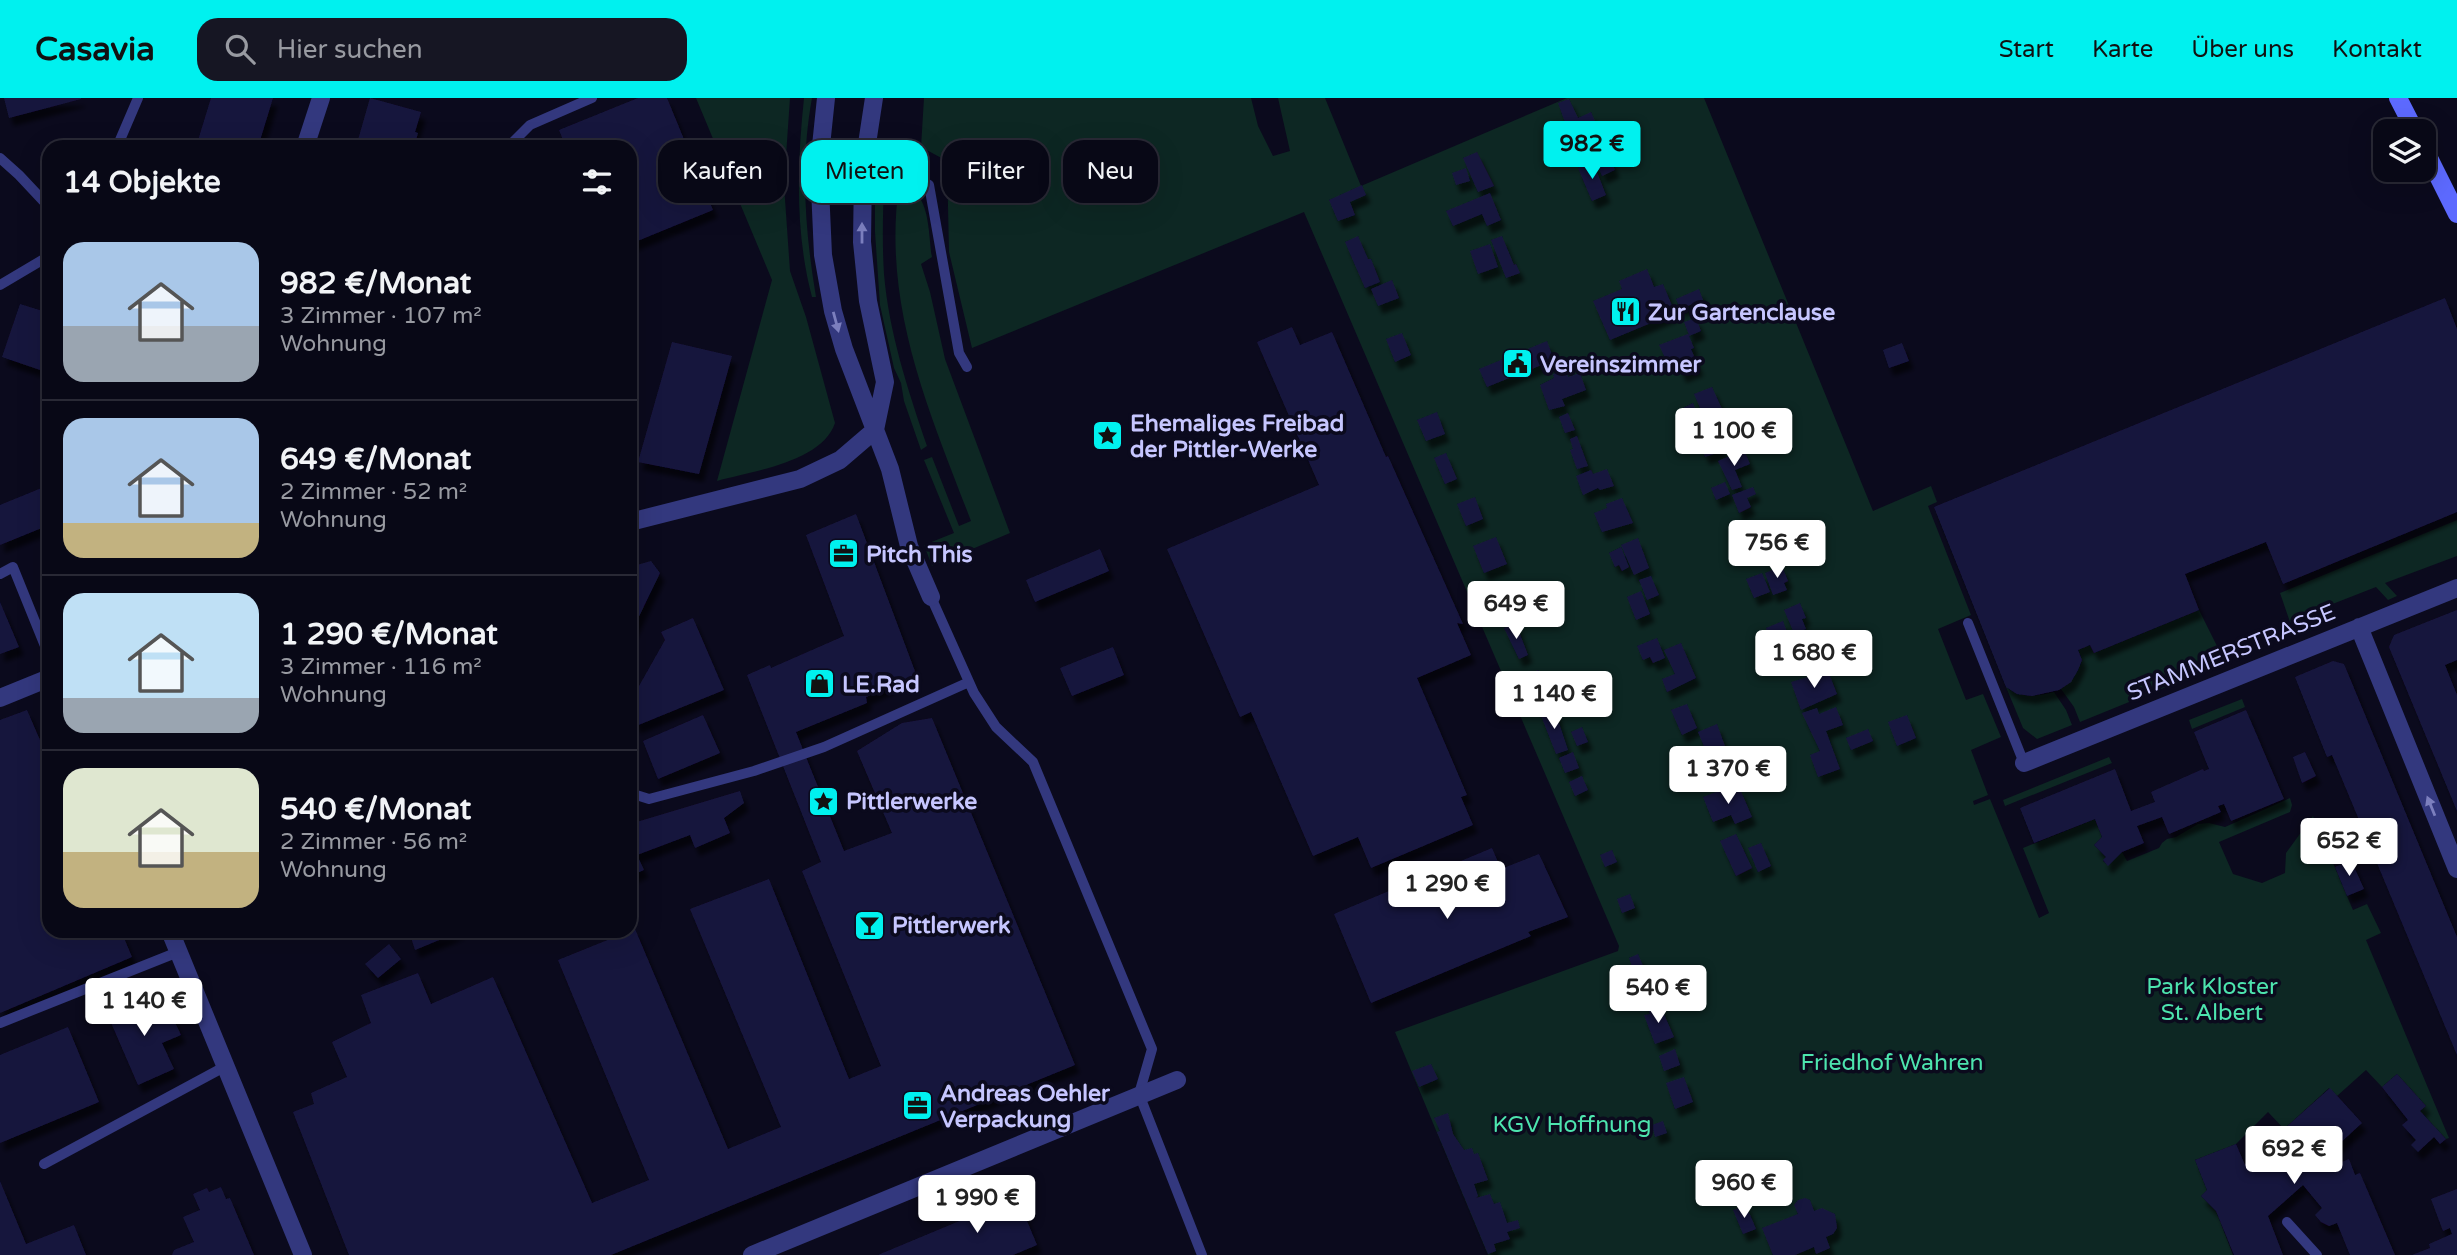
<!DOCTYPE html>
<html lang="de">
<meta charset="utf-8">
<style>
:root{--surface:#080816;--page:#161623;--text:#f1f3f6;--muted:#989aa1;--line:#292935;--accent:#00f1ef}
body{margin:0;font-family:"Varela Round",sans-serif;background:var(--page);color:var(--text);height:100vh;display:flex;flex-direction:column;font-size:26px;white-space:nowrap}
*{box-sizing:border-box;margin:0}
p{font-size:23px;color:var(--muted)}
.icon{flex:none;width:38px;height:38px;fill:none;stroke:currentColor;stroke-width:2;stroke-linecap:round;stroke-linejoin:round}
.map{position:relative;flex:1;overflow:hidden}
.details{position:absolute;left:42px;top:42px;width:595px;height:798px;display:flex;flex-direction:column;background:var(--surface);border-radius:21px;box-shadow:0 7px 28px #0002,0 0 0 2px var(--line)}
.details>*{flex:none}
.top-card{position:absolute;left:658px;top:42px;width:665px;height:63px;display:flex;gap:14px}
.fabs{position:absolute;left:2373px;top:21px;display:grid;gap:14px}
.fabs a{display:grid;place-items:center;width:63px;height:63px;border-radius:14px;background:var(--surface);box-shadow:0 7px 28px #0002,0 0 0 2px var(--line);font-size:35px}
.price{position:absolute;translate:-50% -60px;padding:0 16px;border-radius:7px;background:#fff;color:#222;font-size:23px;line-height:46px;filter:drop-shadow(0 2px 4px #0008)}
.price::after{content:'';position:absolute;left:50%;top:42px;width:21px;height:16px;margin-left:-10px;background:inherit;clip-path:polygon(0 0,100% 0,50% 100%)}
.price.active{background:var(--accent);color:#111}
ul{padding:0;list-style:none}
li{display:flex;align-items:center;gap:21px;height:175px;padding:0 21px}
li+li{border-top:2px solid var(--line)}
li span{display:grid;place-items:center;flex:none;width:196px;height:140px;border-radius:21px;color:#555}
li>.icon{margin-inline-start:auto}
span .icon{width:84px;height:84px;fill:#fffc;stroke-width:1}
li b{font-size:30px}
h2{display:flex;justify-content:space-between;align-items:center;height:84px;padding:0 21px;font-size:30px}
.tag{padding:0 24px;border-radius:21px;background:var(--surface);box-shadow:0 7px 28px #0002,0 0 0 2px var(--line);font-size:24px;line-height:63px}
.tag.active{background:var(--accent);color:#111}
header{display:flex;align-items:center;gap:42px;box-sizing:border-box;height:98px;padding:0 35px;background:var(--accent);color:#111}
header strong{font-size:33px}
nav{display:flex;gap:38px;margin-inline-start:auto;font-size:24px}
.search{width:490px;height:63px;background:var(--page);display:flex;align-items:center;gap:18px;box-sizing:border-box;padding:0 24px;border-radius:21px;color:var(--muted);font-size:26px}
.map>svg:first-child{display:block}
.green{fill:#0d2723}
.building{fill:#19153e;filter:url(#shadow)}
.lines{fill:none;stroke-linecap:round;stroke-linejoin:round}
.lane{stroke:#33387e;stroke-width:10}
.street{stroke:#33387e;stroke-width:18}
.secondary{stroke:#5d6aff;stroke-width:18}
.oneway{fill:#7c7fbe}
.labels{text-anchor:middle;stroke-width:7;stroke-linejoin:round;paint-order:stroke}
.poi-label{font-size:23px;font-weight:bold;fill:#c6c6ff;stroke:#0b0a1d;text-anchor:start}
.street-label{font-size:23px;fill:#c6c6ff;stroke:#0b0a1d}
.park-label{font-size:23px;fill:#4de4ae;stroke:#0b0a1d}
</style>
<header>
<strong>Casavia</strong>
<div class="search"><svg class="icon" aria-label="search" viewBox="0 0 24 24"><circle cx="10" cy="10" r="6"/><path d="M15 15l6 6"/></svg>Hier suchen</div>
<nav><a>Start</a><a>Karte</a><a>Über uns</a><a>Kontakt</a></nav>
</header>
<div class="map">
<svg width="2457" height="1157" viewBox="0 0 2457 1157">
<defs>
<filter id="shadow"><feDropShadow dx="4.5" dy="8" stdDeviation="2" flood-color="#0009"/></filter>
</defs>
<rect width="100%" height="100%" fill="#0b0a1d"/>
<!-- green -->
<path class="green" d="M696,0H790L784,87L790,173L806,219L835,325C822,364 753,373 717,383L772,182Z
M804,0H812C800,65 805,134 816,199H812C795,135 797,66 804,0Z
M924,0H1251L1258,28L1273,58L1290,53L1278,0H1325L1361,88L1567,0H1704L1873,413L1931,388L1937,404L1928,408L1971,517L1938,531L1966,602L1983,596L2001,639L1971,652L1988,697L1973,703L1974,707L1990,701L2039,820L2049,815L2023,750L2095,721L2102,739L2094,747L2106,759L2103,763L2108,767L2122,754L2127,763L2159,750L2162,745L2167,741L2176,739L2198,726L2209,725L2225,729L2290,700L2292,707L2290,714L2219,744L2233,776L2262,785L2285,775L2286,755L2313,718L2353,812L2367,806L2381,835L2366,842L2449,1040L2446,1041L2420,1013L2426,1008L2397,976L2382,989L2366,972L2337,998L2329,990L2284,1031L2268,1014L2236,1046L2195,1062L2207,1092L2201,1098L2216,1113L2233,1157H1488L1395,934L1618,853L1619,848L1304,114L972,250L949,154L947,63L921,49Z
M884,84C883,114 882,145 884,176C889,235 908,292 927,348L921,352L904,303L901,285L894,270L880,207L875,134V91Z
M899,87C931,90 928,134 932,159L921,166L930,194L945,261L1010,435L932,468L924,447L954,435L924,362L932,359L959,428L971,423C929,313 882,208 899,87Z
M2457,422V458L2385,485L2397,498L2388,502L2376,489L2307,516L2319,529L2302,536L2290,524L2280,495Z
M2199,512L2218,550L2219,565L2215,569L2080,624L2074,609L2061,591C2072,583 2077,574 2082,562L2078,552L2090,547L2094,555Z
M2006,589C2021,600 2036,599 2054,594L2066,612L2072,627L2037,641L2023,630Z
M2242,601L2245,609L2192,631L2189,622Z
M2109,659L2112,665L2005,708L2003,702Z"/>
<!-- building -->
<path class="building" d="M4,0H81V1L9,20Z
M211,0H273L258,49H196Z
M370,0L421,14L415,34L418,35L414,49L401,46L400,49H356Z
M638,0H667L713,112L630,146V49H566L559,32Z
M1569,1L1578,20L1591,14L1599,32L1586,38L1588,43L1574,49L1558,5Z
M1605,46L1615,72L1602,78L1591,52Z
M1477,54L1494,88L1478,94L1463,60Z
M1593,64L1606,97L1592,103L1578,70Z
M1466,70L1470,83L1456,87L1452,75Z
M1362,87L1366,97L1350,104L1355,117L1338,123L1329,102Z
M1490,95L1501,122L1487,128L1482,116L1453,128L1446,113Z
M1358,138L1368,161H1371L1380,184L1365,190L1345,144Z
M1502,138L1514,167L1516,166L1520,175L1506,180L1491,142Z
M1490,146L1498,169L1478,176L1470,153Z
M1647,171L1654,189L1663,186L1675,215L1610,242L1593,203L1622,191L1619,183Z
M1392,182L1399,200L1378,208L1371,191Z
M1699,191L1703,202L1680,211L1676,201Z
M2445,200L2457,231V414L2283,486L2266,444L2185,476L2199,512L2094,555L2090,547L2078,552L2082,562L2078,572L2071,584L2059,592L2032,598L2017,596L2006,589L1934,409Z
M20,206L49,215V275L2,259Z
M1696,220L1701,233L1689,238L1694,250L1691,251L1699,270L1682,277L1674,259L1666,262L1659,247L1688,236L1689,237L1684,224Z
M1292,229L1300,247L1332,234L1386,359L1388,358L1463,526L1457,525L1471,557L1417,580L1467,697L1461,699L1473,727L1371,770L1358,739L1313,758L1251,614L1240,619L1167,451L1319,387L1257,244Z
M1402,235L1411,257L1395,264L1386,241Z
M1547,243L1554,262L1487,289L1479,271Z
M672,244L732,258L699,376L638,364Z
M1902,245L1909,263L1889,270L1883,252Z
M1566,272L1568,279L1580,275L1586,292L1562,301L1565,308L1549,312L1540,287L1554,280L1553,276Z
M1712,289L1722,311L1704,319L1694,296Z
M1693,305L1701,324L1690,328L1683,310Z
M1437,314L1445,336L1426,343L1417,322Z
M1568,315L1575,332L1565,335L1559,319Z
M1729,319L1734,332L1717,338L1723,353L1705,359L1700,344L1708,341L1704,328Z
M1577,338L1588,368L1577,371L1570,352L1573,351L1570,341Z
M1744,352L1750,366L1735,372L1742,389L1732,392L1718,363Z
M1446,355L1457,381L1445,386L1434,360Z
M1607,371L1614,388L1600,392L1598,390L1583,397L1576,378L1591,372L1593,376Z
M1725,384L1730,396L1716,402L1711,390Z
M49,387V427L0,447V407Z
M1753,389L1756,396L1747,400L1751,409L1739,415L1732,397Z
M1475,399L1483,421L1466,428L1457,406Z
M1622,400L1633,425L1602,434L1594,415L1607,410L1606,406Z
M856,416L916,576L866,599L867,605L796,634L812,674L844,753L892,735L857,653L902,625L932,620L1075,967L611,1157H349L293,1014L314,1006L311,995L347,979L332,944L371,925L361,897L418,875L431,906L493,879L592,1105L649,1082L558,862L635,831L728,1051L781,1029L690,811L769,781L849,981L881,968L802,773L821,764L747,577L770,567L771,570L844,538L806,437Z
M1740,422L1744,433L1733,437L1729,426Z
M1762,426L1771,448L1756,454L1748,432Z
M1746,434L1751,447L1742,451L1737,437Z
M1496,439L1507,466L1484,475L1473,448Z
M1638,440L1649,470L1634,477L1621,447Z
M1621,449L1629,469L1622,473L1619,467L1615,469L1609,455Z
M1100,451L1109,473L1035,504L1026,482Z
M651,463L660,475L630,537V469Z
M1782,468L1788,483L1784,485L1787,492L1773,497L1765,475Z
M1762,475L1770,494L1754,500L1746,481Z
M1651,478L1659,497L1647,502L1639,482Z
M1513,485L1524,510L1502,519L1492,493Z
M1641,493L1650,516L1636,522L1627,499Z
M0,504L19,549L0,556Z
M1800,505L1806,520L1802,521L1806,531L1794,535L1784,512Z
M2457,512V562L2445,567L2457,597V713L2389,549L2394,537Z
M693,520L724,592L636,628L630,613V604L665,542L661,534Z
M1783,523L1794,554L1778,561L1766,530Z
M1516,526L1528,557L1519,561L1504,530Z
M1657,540L1665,560L1653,565L1650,559L1643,562L1637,548Z
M1812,540L1819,555L1802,562L1796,547Z
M1681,545L1696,580L1667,594L1662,581L1675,576L1664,552Z
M1113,549L1124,577L1072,598L1060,570Z
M2333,563L2344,566L2457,839V957L2332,657L2327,659L2295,579Z
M1538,572L1553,607L1539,613L1524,578Z
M1828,573L1837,596L1801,612L1791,584Z
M1687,606L1697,630L1682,637L1671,612Z
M1836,609L1843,627L1826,633L1840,671L1818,679L1810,657L1820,653L1802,615L1817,610L1819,616Z
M1554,610L1568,652L1556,656L1540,615Z
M27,612L49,663V833H121L132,859L0,915V622Z
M2246,612L2284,701L2231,723L2224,706L2218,708L2221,714L2169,736L2162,719L2137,728L2144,745L2122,754L2108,768L2103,762L2106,759L2094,747L2102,739L2095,721L2034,745L2020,710L2115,671L2131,713L2155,704L2151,694L2203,671L2204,673L2209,671L2194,634Z
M703,617L720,655L658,681L643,643Z
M1907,617L1916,640L1897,648L1888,624Z
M1717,626L1726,651L1708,658L1698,634Z
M1582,629L1588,644L1577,648L1571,634Z
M1868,631L1873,643L1851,652L1846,640Z
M1703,649L1714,676L1699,682L1687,655Z
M1573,654L1579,670L1565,675L1559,660Z
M2305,654L2316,678L2302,685L2293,659Z
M1582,678L1588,692L1575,698L1569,684Z
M1740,691L1752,719L1735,726L1731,717L1713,724L1703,699L1721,692L1723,698Z
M740,693L744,705L724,720L730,735L695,750L690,737L637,757L644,772L630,778V726Z
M1736,736L1752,770L1736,778L1720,743Z
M1761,745L1771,768L1758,774L1748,750Z
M1492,750L1501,771L1539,756L1568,819L1528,834L1531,838L1371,905L1334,816Z
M1612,752L1617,764L1605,769L1600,757Z
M2351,762L2364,791L2347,798L2335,769Z
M1630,796L1635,810L1622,815L1617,801Z
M409,833H461L415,852Z
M389,846L401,861L378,880L365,866Z
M1638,856L1657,901L1644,906L1634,881L1636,880L1629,860Z
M141,897L151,920L169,912L181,937L162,945L174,971L138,987L106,913Z
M1660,907L1674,939L1655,946L1644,917L1650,916L1648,911Z
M68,929L99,1004L0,1045V957Z
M1675,951L1680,967L1664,973L1659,958Z
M1431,966L1438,981L1419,989L1412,973Z
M2397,976L2426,1008L2420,1013L2446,1041L2440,1046L2434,1039L2418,1054L2411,1047L2416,1042L2402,1027L2408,1022L2382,989Z
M1684,979L1693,1004L1675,1011L1666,985Z
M2330,990L2362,1025L2316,1067L2322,1072L2349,1061L2355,1077L2360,1075L2395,1157H2350L2337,1125L2329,1128L2321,1124L2315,1117L2322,1110L2303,1087L2268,1118L2283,1157H2234L2216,1113L2201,1098L2207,1092L2195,1062L2236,1046L2245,1067L2266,1047L2293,1076L2310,1060L2284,1031Z
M1448,1015L1453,1036L1464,1052L1472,1050L1474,1056L1478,1055L1488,1082L1474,1086L1478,1098L1476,1100L1490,1096L1494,1106L1500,1104L1507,1125L1518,1122L1520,1130L1507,1134L1510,1141L1494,1146L1496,1153L1488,1156L1437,1034L1440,1033L1434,1020Z
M1663,1023L1667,1035L1655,1039L1652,1027Z
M1727,1063L1737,1086L1726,1090L1718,1067Z
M0,1083L26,1146L74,1127L86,1157H0Z
M221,1089L226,1101L230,1100L254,1157H172L174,1152L194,1144L183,1119L200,1112L193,1096L207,1090L209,1094Z
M2457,1091V1157H2412L2430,1150L2429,1146L2452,1136L2450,1130L2443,1133L2431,1101Z
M1017,1099L1037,1147L1013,1157H878Z
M1805,1100L1810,1102L1814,1113L1822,1110L1835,1116L1837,1130L1833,1136L1826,1139L1830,1150L1816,1156L1814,1149L1795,1157H1773L1762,1130L1798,1116L1794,1107L1798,1102Z
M1746,1107L1756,1131L1743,1136L1733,1112Z"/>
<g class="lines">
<!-- lane -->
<path class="lane" d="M117,49L138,0
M508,49L530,27L592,0
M0,60L19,77L49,109
M863,72L909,76L929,87L959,255L967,269
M0,187L49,158
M0,476L13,469L49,558
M931,499L974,595L996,629L1033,664L1152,951L1139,996L1202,1157
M1968,525L2024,665
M630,695L649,701L754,673L824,649L969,584
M0,925L178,854
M44,1066L226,968
M2287,1124L2317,1157"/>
<!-- street -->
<path class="street" d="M826,0L819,67L823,157L833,213L844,251L890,371L909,448L931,499
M874,0L863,72L862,144L868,203L885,284L875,332
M305,49L321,0
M630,424L800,381L840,362L875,332
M2359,529L2457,771
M0,600L49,580
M2024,665L2457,490
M170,833L303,1157
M752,1157L1177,982"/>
<!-- secondary -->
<path class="secondary" d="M2398,0L2415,33
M2424,50L2457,116"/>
</g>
<!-- one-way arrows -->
<defs><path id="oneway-solid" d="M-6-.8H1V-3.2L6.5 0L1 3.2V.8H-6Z" transform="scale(1.75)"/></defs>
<g class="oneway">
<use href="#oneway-solid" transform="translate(862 135) rotate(-90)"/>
<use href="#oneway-solid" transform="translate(836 224) rotate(75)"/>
<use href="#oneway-solid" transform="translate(2431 708) rotate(-112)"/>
</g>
<!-- icons -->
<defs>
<symbol id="restaurant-square" viewBox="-11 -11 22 22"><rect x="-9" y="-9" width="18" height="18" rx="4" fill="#00f1ef" stroke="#0b0a1d"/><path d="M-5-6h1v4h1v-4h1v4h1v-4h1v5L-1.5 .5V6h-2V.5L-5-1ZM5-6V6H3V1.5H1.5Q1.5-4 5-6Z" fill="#111"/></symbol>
<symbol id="civic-square" viewBox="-11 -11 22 22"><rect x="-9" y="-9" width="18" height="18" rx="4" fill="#00f1ef" stroke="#0b0a1d"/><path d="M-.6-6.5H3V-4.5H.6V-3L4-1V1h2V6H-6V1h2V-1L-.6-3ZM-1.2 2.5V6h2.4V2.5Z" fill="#111"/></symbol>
<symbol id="sight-square" viewBox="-11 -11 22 22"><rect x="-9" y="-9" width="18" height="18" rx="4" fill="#00f1ef" stroke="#0b0a1d"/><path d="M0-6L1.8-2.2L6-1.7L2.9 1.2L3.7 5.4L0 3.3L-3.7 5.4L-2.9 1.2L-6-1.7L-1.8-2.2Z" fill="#111"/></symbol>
<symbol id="office-square" viewBox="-11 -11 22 22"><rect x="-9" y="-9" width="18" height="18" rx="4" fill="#00f1ef" stroke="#0b0a1d"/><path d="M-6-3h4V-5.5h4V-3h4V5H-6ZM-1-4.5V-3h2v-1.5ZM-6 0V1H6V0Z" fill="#111"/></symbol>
<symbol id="shop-square" viewBox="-11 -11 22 22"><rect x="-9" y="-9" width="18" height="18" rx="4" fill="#00f1ef" stroke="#0b0a1d"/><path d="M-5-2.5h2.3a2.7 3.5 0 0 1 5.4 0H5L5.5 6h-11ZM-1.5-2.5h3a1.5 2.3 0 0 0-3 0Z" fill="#111"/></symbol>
<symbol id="bar-square" viewBox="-11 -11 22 22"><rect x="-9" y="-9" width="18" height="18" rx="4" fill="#00f1ef" stroke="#0b0a1d"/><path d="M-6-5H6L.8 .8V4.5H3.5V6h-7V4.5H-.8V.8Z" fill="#111"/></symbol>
</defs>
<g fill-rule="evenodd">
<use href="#restaurant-square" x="1608" y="196" width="35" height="35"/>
<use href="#civic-square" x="1500" y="248" width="35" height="35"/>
<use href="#sight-square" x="1090" y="320" width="35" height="35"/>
<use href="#office-square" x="826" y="438" width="35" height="35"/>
<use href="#shop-square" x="802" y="568" width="35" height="35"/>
<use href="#sight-square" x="806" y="686" width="35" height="35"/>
<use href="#bar-square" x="852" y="810" width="35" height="35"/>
<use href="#office-square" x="900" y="990" width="35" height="35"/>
</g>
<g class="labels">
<!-- poi labels -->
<g class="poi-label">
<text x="1648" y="222">Zur Gartenclause</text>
<text x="1540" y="274">Vereinszimmer</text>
<text x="1130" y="333">Ehemaliges Freibad<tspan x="1130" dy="26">der Pittler-Werke</tspan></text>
<text x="866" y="464">Pitch This</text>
<text x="842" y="594">LE.Rad</text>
<text x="846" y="711">Pittlerwerke</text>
<text x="892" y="835">Pittlerwerk</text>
<text x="940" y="1003">Andreas Oehler<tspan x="940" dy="26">Verpackung</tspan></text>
</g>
<!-- street labels -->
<g class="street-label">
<text transform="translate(2231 554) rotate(-22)" y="8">STAMMERSTRASSE</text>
</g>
<!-- park labels -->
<g class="park-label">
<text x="2212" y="896">Park Kloster<tspan x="2212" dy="26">St. Albert</tspan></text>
<text x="1892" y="972">Friedhof Wahren</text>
<text x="1572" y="1034">KGV Hoffnung</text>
</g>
</g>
</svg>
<div class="fabs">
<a><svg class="icon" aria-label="layers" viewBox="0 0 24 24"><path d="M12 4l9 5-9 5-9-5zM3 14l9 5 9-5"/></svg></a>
</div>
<b class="price active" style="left:1592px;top:83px">982 €</b>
<b class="price" style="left:1734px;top:370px">1 100 €</b>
<b class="price" style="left:1777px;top:482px">756 €</b>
<b class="price" style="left:1516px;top:543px">649 €</b>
<b class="price" style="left:1814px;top:592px">1 680 €</b>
<b class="price" style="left:1554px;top:633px">1 140 €</b>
<b class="price" style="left:1728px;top:708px">1 370 €</b>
<b class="price" style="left:2349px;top:780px">652 €</b>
<b class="price" style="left:1447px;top:823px">1 290 €</b>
<b class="price" style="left:1658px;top:927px">540 €</b>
<b class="price" style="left:144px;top:940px">1 140 €</b>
<b class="price" style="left:2294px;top:1088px">692 €</b>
<b class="price" style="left:1744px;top:1122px">960 €</b>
<b class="price" style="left:977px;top:1137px">1 990 €</b>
<div class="top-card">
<a class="tag">Kaufen</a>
<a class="tag active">Mieten</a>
<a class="tag">Filter</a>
<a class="tag">Neu</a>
</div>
<section class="details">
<h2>14 Objekte<svg class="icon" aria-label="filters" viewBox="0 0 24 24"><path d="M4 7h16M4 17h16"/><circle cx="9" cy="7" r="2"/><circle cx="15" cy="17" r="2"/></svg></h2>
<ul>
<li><span style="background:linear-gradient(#a9c7e8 60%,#9aa5b1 0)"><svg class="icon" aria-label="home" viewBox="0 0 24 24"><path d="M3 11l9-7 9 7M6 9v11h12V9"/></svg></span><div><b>982 €/Monat</b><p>3 Zimmer · 107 m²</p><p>Wohnung</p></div></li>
<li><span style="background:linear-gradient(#a9c7e8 75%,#c2b280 0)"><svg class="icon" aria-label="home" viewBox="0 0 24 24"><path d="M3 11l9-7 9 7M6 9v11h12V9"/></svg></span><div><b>649 €/Monat</b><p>2 Zimmer · 52 m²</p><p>Wohnung</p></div></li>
<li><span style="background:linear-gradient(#bfe0f5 75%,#9aa5b1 0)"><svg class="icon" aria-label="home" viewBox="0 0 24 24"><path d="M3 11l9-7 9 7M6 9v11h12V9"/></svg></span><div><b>1 290 €/Monat</b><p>3 Zimmer · 116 m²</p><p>Wohnung</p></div></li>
<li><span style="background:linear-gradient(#dfe7d0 60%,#c2b280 0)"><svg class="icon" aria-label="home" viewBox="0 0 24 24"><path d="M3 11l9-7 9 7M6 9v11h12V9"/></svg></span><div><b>540 €/Monat</b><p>2 Zimmer · 56 m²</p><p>Wohnung</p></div></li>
</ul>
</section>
</div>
